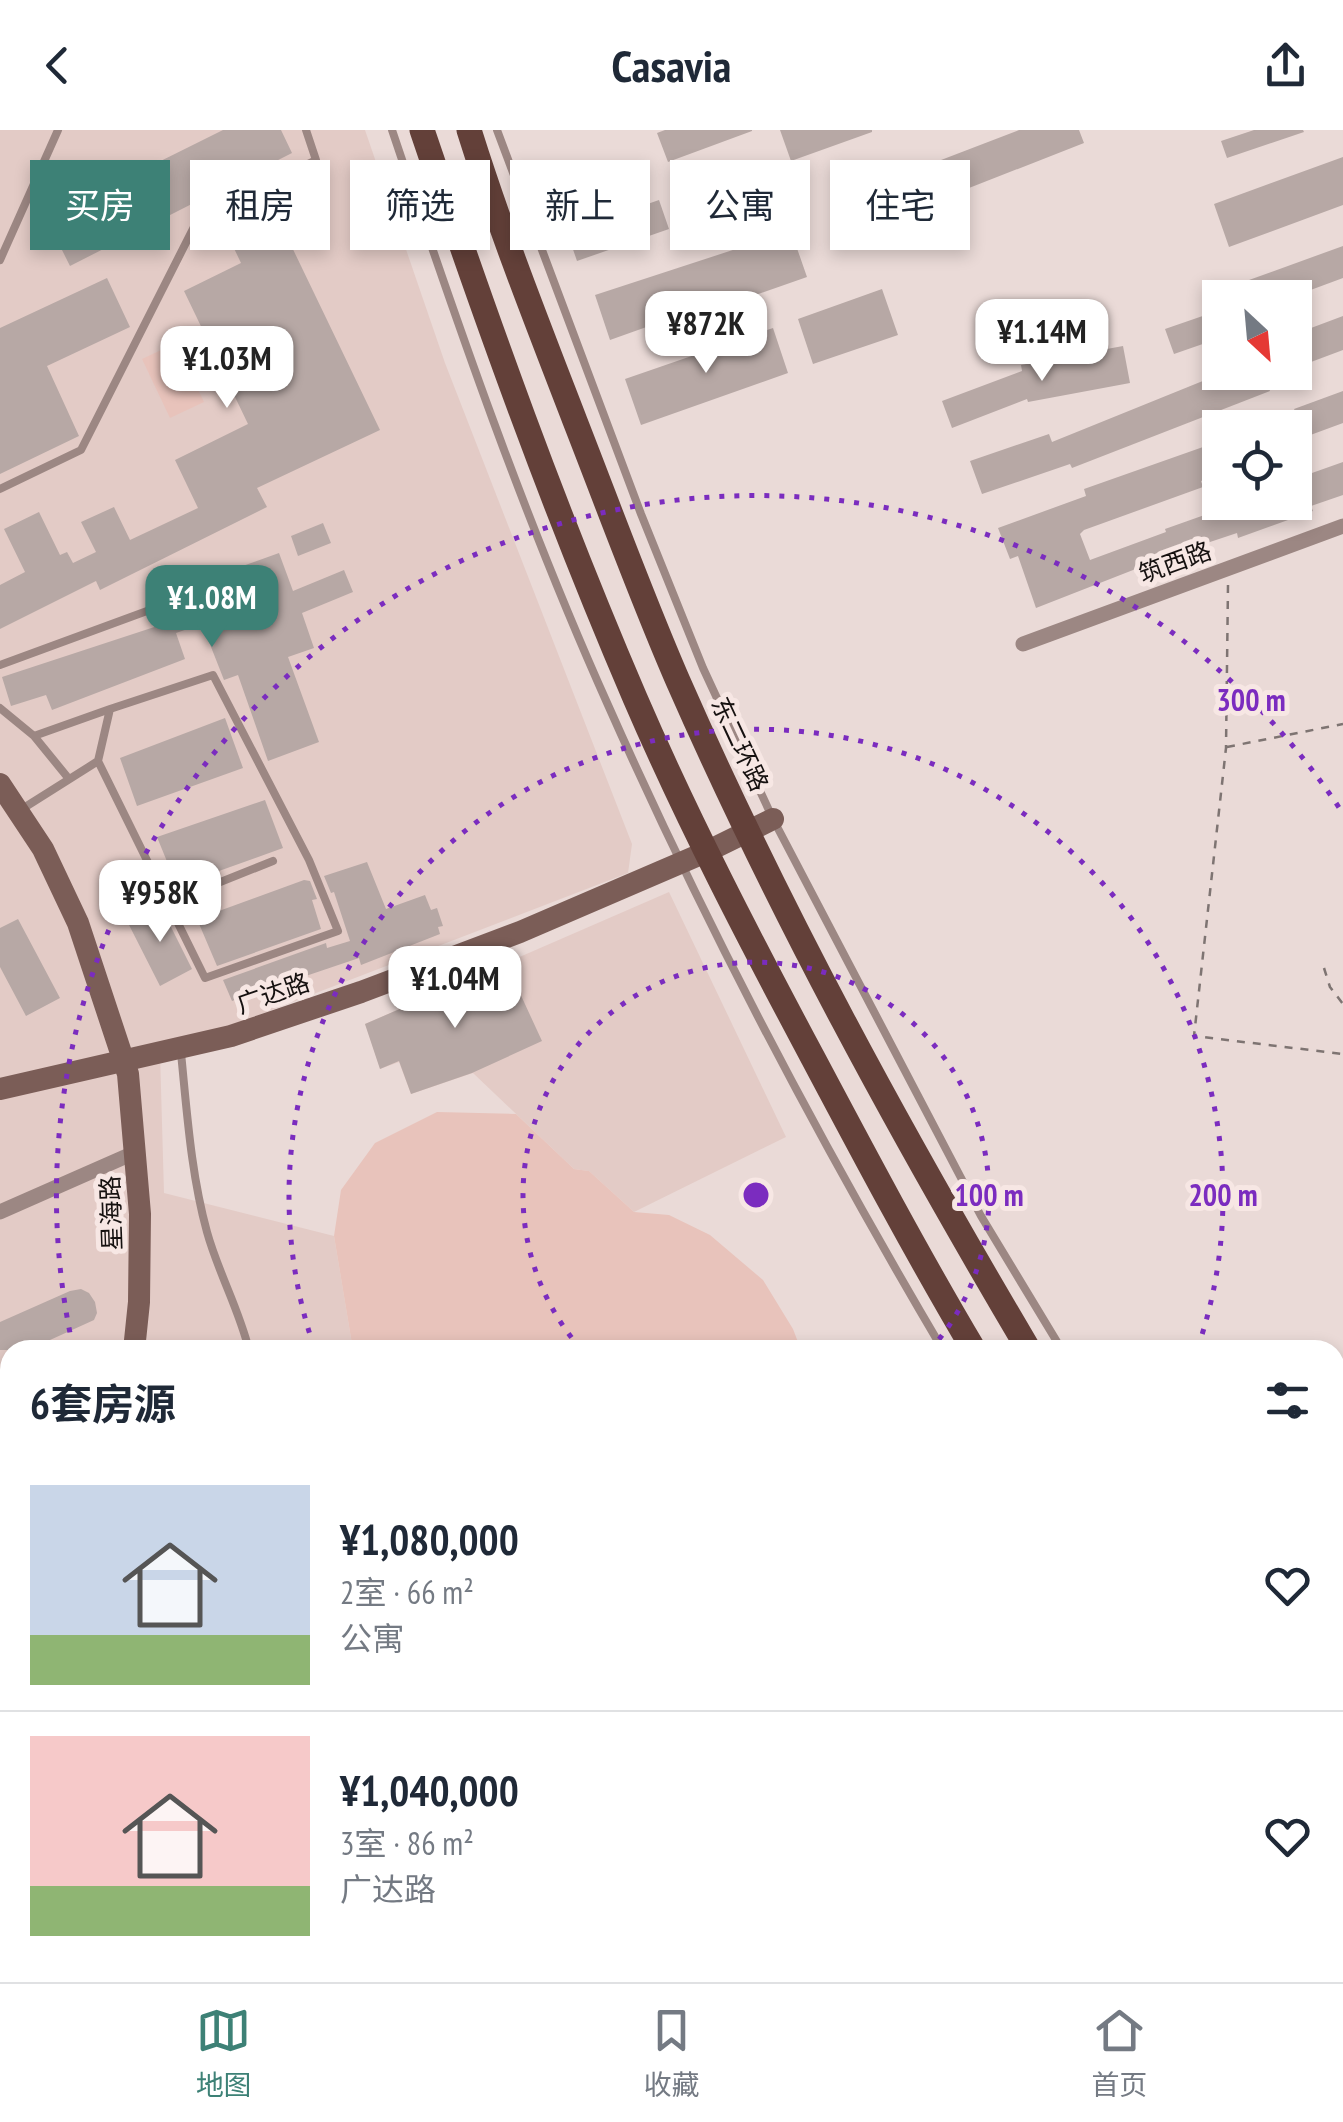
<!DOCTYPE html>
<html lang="zh">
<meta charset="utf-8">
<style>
:root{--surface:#fff;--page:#f6f6f7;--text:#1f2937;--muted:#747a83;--line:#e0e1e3;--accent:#3d8176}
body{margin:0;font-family:"PT Sans Narrow","Noto Sans SC",sans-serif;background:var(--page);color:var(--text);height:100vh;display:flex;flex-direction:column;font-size:38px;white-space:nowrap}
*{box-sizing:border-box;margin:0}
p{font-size:32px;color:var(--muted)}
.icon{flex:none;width:55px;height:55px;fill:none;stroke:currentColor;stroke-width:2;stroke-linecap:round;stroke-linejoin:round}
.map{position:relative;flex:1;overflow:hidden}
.drawer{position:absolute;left:0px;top:1210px;width:1345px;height:642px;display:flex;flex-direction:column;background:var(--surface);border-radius:30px 30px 0 0;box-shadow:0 5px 15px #0003}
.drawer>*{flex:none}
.guide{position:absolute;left:30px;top:30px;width:1285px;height:90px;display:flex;gap:20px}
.needle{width:65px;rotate:154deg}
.buttons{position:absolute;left:1202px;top:150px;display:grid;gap:20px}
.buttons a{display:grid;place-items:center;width:110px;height:110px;border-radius:0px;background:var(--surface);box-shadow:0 5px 15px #0003;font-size:50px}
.price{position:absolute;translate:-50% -85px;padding:0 22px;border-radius:20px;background:#fff;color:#222;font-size:32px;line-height:65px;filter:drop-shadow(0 2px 5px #0008)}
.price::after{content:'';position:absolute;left:50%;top:60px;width:30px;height:22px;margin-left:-15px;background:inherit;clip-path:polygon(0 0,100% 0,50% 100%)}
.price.selected{background:var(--accent);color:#fff}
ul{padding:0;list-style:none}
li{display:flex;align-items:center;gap:30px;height:250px;padding:0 30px}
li+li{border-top:2px solid var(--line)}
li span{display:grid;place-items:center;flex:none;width:280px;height:200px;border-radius:0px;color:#555}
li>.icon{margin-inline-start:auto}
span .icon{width:120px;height:120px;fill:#fffc;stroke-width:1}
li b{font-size:42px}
h2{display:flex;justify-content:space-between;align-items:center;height:120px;padding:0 30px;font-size:42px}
.chip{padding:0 35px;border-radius:0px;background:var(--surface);box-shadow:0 5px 15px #0003;font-size:35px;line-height:90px}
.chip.selected{background:var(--accent);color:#fff}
header{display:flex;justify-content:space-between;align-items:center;height:130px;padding:0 30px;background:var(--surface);font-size:45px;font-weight:600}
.menu{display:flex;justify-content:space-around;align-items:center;height:140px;border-top:2px solid var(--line);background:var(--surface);font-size:28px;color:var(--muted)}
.menu a{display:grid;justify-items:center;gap:5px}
.menu .selected{color:var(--accent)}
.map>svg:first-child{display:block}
.built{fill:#e3cbc6}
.green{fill:#e8c3bb}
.building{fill:#b7a8a5}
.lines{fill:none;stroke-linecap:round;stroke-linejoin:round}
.path{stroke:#7e7472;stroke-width:2.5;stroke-dasharray:8 8;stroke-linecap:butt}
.lane{stroke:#9c8783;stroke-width:8}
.street{stroke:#9c8783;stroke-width:15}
.secondary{stroke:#7b5d57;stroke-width:22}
.primary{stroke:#634039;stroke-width:25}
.ring{fill:none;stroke:#7b2cbf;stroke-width:5;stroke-dasharray:5 10}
.labels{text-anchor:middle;stroke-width:10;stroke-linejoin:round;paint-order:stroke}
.street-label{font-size:25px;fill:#161110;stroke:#f7e7e4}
.centre{fill:#7b2cbf;stroke:#f7e7e4;stroke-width:5}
.ring-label{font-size:30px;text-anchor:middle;font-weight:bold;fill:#7b2cbf;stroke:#f7e7e4;stroke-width:10;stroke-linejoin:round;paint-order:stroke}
</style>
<header><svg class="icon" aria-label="back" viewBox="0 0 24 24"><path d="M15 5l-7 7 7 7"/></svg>Casavia<svg class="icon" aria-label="share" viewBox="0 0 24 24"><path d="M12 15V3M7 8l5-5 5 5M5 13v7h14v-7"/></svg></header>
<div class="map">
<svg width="1343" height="1852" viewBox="0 0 1343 1852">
<rect width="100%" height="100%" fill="#eadad7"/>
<!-- built -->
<path class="built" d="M0,0H365L445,233L632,714L628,743L160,923L164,1063L334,1106L353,1220H10V1839L0,1844Z
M669,762L786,1007L634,1082L589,1041L574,1039L473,943L411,964L399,932L380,939L365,894Z"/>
<!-- green -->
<path class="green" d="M176,213L204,272L170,288L142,229Z
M437,982L516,984L574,1039L589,1041L634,1082L669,1085L710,1105L763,1150L793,1199L801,1220H353L334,1106L341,1060L375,1013Z"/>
<!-- building -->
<path class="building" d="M223,0H281L292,23L70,136L46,88Z
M665,0H752V1L668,32L657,3Z
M780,0H872V2L791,31Z
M1019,0H1079L1084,13L941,69L928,35Z
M1254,0H1303L1304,2L1227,28L1221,11Z
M1343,27V75L1229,117L1214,74Z
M293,52L315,98L289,111L380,300L257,358L267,377L100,460L96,451L0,499V455L25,442L4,399L39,382L60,425L67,422L73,433L96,422L81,392L114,377L130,410L198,378L175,330L248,294L184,161L241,133L219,87Z
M659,70L669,99L577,131L567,102Z
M791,101L807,147L727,175L725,169L610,210L595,165Z
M1343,116V148L1289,168H1255L1249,150Z
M107,148L130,197L47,236L79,306L0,344V198Z
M882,159L898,205L813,234L798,189Z
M1220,180V208L1174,224L1165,199Z
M1343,186V220L1295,238V204Z
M773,198L788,243L641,295L625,249Z
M1123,216L1130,253L1028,272L1027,269L952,298L942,271L1022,241L1021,235Z
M1225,242H1263L1270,261L1072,338L1070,334L982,364L970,331L1049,304L1052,312Z
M1343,261V293L1305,307L1301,298H1260L1296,283L1294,279Z
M1220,311V344L1201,351L1203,357L1084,400L1080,404L1090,430L1166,402L1165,399L1227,377L1226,372H1295V349L1343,332V365L1311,376L1313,381L1238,408L1237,403L1174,424L1036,478L1018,426L1010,429L998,398L1086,366L1084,359Z
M323,393L331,413L298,426L291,406Z
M279,423L293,461L344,440L353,462L302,483L314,518L288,527L319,612L268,631L238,545L224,550L202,494L176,503L185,529L52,580L46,565L11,576L2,547L194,484L184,457Z
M225,588L243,638L137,676L120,628Z
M265,670L283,718L177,756L157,707Z
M367,732L386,779L425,765L431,780L437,778L443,796L438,797L440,804L361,835L359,828L232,871L223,850L326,813L327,818L350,811L334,762L331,763L324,746Z
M304,750L310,751L317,769L312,770L321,799L217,836L197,789Z
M160,775L192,839L160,856L127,791Z
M18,789L60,868L26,886L0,837V798Z
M506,833L542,911L472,943L411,964L399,931L380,939L365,894Z
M81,1159L89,1163L95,1172L97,1183L94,1190L28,1220H0V1192L70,1161Z"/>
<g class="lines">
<!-- path -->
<path class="path" d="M1228,455L1226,618L1194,906L1343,924
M1227,617L1343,594
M1324,838L1330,857L1343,874"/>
<!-- lane -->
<path class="lane" d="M392,0C457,193 524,388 608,575C706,796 820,1012 943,1220
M497,0L641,384L703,538L773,689L981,1086L1062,1220
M0,130L58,0
M0,359L81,320L199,87L316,30L306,0
M0,535L166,474
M0,578L34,606L69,649
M34,606L110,579
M22,679L98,631L205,848L338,801L309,730L213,545L110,579L98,631
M168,773L273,731
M181,923C187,982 191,1044 207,1102C218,1142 239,1179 249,1220
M1335,1629L1343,1640
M0,1745L10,1737
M1335,1806L1343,1817"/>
<!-- street -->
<path class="street" d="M1023,514L1343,396
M0,1082L136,1022"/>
<!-- secondary -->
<path class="secondary" d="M0,654L43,719L78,793L128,944L140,1084L139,1172L134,1220
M0,959L231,906L361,862L520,802L706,722L773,689
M0,1529L10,1521"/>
<!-- primary -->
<path class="primary" d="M422,0C487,192 555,382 635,568C688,691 750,810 813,928C865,1026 917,1124 974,1220
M469,0C500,99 538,195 575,291C609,378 641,466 678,551C779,781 901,1004 1029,1220
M1335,1659L1343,1654
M1335,1679L1343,1690
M1335,1759L1343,1771
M984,1852L1002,1842
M1035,1852L1055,1842"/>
</g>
<!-- distance rings -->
<g class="ring">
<path d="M581 1219A233 233 0 1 1 931 1219"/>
<path d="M314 1217A467 467 0 1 1 1198 1217"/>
<path d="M73 1217A700 700 0 0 1 1340 679"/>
</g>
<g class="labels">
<!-- street labels -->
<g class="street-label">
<text transform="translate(1175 432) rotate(-20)" y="9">筑西路</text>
<text transform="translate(740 614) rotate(65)" y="9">东二环路</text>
<text transform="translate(273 863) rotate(-19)" y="9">广达路</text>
<text transform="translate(111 1083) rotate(-92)" y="9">星海路</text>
</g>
</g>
<circle cx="756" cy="1065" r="15" class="centre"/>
<g class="ring-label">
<text x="1251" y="581">300 m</text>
<text x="989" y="1076">100 m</text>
<text x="1223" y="1076">200 m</text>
</g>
</svg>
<div class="buttons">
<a><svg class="needle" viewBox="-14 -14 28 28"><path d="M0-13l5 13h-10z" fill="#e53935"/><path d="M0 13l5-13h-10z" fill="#747a83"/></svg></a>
<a><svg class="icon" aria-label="locate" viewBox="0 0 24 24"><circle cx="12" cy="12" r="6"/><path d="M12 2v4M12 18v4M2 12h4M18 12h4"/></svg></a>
</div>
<b class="price" style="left:706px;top:246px">¥872K</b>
<b class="price" style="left:1042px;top:254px">¥1.14M</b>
<b class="price" style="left:227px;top:281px">¥1.03M</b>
<b class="price selected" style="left:212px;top:520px">¥1.08M</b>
<b class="price" style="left:160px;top:815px">¥958K</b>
<b class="price" style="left:455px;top:901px">¥1.04M</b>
<div class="guide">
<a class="chip selected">买房</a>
<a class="chip">租房</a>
<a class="chip">筛选</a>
<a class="chip">新上</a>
<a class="chip">公寓</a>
<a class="chip">住宅</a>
</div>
<section class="drawer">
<h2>6套房源<svg class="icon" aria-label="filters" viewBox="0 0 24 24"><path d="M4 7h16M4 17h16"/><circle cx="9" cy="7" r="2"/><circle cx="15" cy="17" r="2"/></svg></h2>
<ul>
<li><span style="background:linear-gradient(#c9d6e8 75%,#8fb573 0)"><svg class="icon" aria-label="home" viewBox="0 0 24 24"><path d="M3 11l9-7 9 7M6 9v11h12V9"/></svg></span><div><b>¥1,080,000</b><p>2室 · 66 m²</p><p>公寓</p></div><svg class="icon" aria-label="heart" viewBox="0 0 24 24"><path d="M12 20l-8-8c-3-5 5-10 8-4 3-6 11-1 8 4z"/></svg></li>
<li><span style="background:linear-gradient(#f6c9c9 75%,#8fb573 0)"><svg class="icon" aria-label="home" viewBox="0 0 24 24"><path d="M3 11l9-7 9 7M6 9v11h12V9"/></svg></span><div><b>¥1,040,000</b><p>3室 · 86 m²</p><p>广达路</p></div><svg class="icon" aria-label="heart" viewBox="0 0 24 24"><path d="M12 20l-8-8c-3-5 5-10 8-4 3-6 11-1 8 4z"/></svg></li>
</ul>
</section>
</div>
<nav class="menu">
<a class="selected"><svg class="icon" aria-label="map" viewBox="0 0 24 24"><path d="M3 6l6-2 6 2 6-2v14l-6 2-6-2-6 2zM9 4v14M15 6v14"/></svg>地图</a>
<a><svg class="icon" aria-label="saved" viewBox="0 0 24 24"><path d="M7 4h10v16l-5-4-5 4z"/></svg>收藏</a>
<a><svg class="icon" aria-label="home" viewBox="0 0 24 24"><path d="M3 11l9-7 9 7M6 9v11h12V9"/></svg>首页</a>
</nav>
